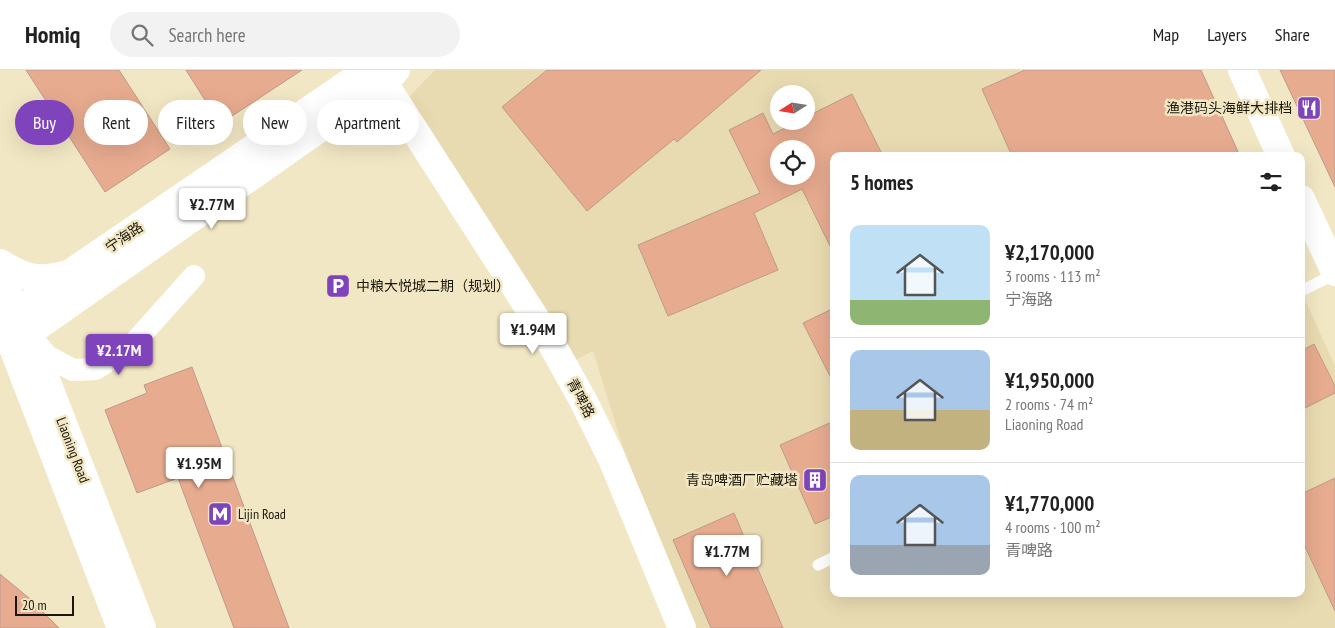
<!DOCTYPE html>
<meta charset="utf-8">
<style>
:root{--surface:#fff;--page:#f2f2f2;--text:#222;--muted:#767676;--line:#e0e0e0;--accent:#7f44bb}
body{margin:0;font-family:"PT Sans Narrow","Noto Sans SC",sans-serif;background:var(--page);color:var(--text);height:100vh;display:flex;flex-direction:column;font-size:19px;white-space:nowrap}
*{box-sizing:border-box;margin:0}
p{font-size:16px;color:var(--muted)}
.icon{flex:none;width:28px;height:28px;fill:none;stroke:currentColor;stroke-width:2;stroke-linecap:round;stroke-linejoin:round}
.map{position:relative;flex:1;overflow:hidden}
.side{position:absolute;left:830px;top:82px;width:475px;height:445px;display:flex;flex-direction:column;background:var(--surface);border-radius:10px;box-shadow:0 5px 20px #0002}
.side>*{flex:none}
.top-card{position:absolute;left:15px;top:30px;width:475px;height:45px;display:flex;gap:10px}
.needle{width:32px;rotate:258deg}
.controls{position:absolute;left:770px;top:15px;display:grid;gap:10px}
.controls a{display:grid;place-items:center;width:45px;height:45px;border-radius:50%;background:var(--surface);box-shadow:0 5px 20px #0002;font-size:25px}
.scale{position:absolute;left:15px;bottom:12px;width:59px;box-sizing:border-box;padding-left:5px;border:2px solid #1b170b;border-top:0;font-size:14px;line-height:18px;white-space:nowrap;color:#1b170b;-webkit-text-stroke:4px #f2e7c4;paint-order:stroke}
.price{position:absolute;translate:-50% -42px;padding:0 11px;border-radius:5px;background:#fff;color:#222;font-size:16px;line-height:32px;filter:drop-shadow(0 1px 2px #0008)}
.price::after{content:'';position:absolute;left:50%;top:30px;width:15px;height:11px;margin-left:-8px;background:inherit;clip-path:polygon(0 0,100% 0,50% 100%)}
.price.selected{background:var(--accent);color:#fff}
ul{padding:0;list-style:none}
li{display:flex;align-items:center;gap:15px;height:125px;padding:0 20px}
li+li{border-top:1px solid var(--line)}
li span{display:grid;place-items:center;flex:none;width:140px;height:100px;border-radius:10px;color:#555}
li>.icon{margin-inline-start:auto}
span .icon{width:60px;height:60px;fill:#fffc;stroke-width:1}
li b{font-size:21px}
h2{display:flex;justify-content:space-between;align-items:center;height:60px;padding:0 20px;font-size:21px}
.pill{padding:0 18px;border-radius:22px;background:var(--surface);box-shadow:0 5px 20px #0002;font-size:18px;line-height:45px}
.pill.selected{background:var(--accent);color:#fff}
header{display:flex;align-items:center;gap:30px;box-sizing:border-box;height:70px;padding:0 25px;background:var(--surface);border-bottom:1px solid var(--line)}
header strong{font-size:24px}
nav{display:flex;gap:28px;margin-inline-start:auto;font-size:18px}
.search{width:350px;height:45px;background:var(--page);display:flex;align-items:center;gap:12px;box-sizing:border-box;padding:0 18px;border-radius:28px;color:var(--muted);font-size:19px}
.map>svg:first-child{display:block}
.built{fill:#e9dbb1;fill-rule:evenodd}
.building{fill:#e7ab8f;stroke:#bd9a8a;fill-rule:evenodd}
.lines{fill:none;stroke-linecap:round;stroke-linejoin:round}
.lane{stroke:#fff;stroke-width:11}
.street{stroke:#fff;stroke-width:22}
.secondary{stroke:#fff;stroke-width:28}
.primary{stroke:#fff;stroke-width:28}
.labels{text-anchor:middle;stroke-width:5;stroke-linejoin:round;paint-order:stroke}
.poi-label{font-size:14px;fill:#1b170b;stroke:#f2e7c4;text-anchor:end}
.street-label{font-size:14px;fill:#1b170b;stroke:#f2e7c4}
</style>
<header>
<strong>Homiq</strong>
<div class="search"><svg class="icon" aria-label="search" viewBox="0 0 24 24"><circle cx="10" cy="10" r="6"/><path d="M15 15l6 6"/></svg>Search here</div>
<nav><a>Map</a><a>Layers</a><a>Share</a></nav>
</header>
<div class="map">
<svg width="1335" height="558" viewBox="0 0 1335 558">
<rect width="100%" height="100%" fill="#f2e7c4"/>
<!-- built -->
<path class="built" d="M435,0H1201L1240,86H834V524H1301V221L1335,296V558H679L593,281L556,300L404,32ZM779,24H806V51H779ZM779,79H806V106H779Z"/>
<!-- building -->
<path class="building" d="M26,0H119L170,79L105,122Z
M186,0H302L220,54Z
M547,0H761L677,72L674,69L587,141L502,37Z
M1025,0H1201L1240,86H1012L982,19Z
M1280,0H1335V117Z
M852,24L883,86H834V184L802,119L754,143L778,200L668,246L638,175L760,123L729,60L763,43L773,64L799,51H806V47ZM779,79H806V106H779Z
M834,238V314L803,253Z
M1314,274L1335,316V323L1301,340V281Z
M192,297L289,558H234L178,408L137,423L105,340L147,323L144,315Z
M834,351V446L815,454L780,375Z
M1335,408V541L1301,468V424Z
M734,443L783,558H711L673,470Z
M0,504L29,528L59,558H0Z"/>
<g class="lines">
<!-- lane -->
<path class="lane" d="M1301,221L1335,204
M818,495L834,487"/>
<!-- street -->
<path class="street" d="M32,268L47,286L73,300L96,299L133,274L194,206"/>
<!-- secondary -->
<path class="secondary" d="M383,0L384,13L550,271L584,332L612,389L682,558
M1242,0L1281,86
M1301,129L1335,202
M0,193C26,209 39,212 68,204
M4,261L28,263L384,13L396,0
M7,262L16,243L72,202L368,0"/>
<!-- primary -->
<path class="primary" d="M0,204L16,243L28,263L142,558
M0,244L121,558"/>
</g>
<!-- icons -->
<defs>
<symbol id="restaurant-square" viewBox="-11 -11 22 22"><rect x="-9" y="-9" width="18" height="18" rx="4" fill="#7f44bb" stroke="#f2e7c4"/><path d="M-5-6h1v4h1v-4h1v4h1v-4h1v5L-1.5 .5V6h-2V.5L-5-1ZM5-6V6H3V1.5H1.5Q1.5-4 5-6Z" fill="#fff"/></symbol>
<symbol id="parking-square" viewBox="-11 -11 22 22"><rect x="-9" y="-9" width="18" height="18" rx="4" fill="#7f44bb" stroke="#f2e7c4"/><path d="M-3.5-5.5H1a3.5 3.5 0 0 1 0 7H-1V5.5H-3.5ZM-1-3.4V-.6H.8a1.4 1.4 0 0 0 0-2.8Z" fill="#fff"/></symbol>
<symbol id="building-square" viewBox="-11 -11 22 22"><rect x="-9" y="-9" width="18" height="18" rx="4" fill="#7f44bb" stroke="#f2e7c4"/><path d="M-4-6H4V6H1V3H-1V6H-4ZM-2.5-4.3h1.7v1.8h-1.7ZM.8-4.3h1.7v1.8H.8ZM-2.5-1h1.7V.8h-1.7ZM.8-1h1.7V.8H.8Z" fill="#fff"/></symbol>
<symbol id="metro-square" viewBox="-11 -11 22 22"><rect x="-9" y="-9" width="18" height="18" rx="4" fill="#7f44bb" stroke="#f2e7c4"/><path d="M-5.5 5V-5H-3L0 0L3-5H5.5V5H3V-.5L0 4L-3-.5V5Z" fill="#fff"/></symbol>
</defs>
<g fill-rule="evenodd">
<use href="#restaurant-square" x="1295" y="24" width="28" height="28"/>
<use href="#parking-square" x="324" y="202" width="28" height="28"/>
<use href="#building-square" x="801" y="396" width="28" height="28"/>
<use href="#metro-square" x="206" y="430" width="28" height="28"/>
</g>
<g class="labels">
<!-- poi labels -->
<g class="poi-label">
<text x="1292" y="43">渔港码头海鲜大排档</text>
<text x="356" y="221" text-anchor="start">中粮大悦城二期（规划）</text>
<text x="798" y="415">青岛啤酒厂贮藏塔</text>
<text x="238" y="449" text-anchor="start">Lijin Road</text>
</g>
<!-- street labels -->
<g class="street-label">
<text transform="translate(124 167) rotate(-34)" y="5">宁海路</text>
<text transform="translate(581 328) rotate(62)" y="5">青啤路</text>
<text transform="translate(73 380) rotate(69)" y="5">Liaoning Road</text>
</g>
</g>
</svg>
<div class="controls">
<a><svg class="needle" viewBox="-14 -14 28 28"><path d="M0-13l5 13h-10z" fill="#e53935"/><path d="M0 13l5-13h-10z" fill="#767676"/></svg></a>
<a><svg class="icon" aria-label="locate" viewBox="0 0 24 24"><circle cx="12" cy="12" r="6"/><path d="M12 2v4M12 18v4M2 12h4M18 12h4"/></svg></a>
</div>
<div class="scale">20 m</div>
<b class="price" style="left:212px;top:160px">¥2.77M</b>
<b class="price" style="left:533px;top:285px">¥1.94M</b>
<b class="price selected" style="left:119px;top:306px">¥2.17M</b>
<b class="price" style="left:199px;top:419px">¥1.95M</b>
<b class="price" style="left:727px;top:507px">¥1.77M</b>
<div class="top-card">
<a class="pill selected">Buy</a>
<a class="pill">Rent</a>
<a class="pill">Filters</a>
<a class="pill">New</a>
<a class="pill">Apartment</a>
</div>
<section class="side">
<h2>5 homes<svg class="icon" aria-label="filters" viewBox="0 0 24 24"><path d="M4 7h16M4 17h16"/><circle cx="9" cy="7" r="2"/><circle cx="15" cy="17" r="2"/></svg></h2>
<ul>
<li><span style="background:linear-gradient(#bfe0f5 75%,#8fb573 0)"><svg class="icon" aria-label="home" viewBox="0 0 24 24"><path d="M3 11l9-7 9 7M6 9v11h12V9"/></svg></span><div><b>¥2,170,000</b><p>3 rooms · 113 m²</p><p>宁海路</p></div></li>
<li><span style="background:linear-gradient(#a9c7e8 60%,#c2b280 0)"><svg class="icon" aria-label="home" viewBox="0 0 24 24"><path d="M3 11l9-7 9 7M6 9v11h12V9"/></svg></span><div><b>¥1,950,000</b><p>2 rooms · 74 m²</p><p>Liaoning Road</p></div></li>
<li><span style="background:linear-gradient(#a9c7e8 70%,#9aa5b1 0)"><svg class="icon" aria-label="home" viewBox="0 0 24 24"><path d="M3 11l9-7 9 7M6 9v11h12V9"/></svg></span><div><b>¥1,770,000</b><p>4 rooms · 100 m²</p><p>青啤路</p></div></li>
</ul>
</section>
</div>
